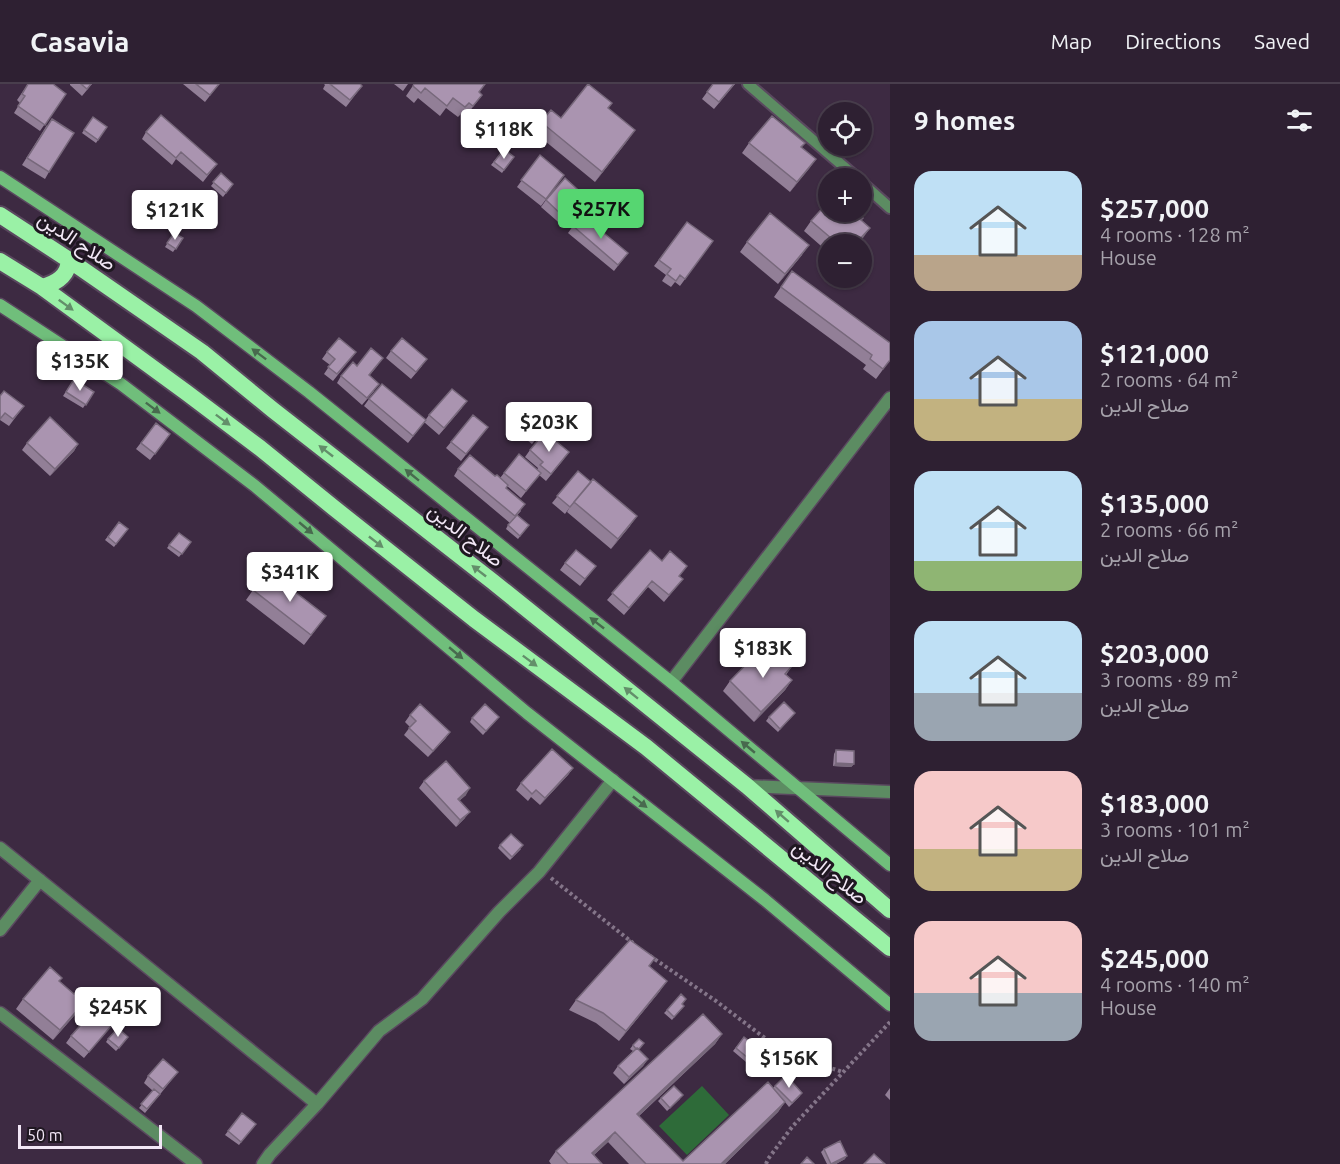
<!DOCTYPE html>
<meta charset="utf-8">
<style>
:root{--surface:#2e2032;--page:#36283a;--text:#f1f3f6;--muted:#a7a3ac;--line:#493e4d;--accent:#56d671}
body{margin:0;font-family:Ubuntu,Vazirmatn,sans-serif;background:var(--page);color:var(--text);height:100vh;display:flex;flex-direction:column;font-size:22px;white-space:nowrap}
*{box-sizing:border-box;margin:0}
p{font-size:20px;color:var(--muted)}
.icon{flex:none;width:33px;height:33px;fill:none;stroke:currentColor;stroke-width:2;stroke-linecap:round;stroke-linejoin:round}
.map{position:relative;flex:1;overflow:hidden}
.sheet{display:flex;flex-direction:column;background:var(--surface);width:450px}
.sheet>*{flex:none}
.controls{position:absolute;left:818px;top:18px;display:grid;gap:12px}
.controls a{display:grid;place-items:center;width:54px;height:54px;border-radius:50%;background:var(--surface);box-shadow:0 2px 4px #0004,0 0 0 2px var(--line);font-size:30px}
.scale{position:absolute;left:18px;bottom:15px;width:144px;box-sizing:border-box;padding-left:6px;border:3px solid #f2e7f6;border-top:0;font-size:16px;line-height:21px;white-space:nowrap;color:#f2e7f6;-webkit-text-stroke:4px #1f1721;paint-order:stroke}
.price{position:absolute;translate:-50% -51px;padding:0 14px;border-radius:6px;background:#fff;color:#222;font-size:20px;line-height:39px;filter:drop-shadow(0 2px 3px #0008)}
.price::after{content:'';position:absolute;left:50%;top:36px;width:18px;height:14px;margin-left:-9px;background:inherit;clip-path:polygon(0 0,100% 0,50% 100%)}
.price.on{background:var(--accent);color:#111}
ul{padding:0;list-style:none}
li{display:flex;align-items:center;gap:18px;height:150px;padding:0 24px}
li span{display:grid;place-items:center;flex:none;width:168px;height:120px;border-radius:18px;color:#555}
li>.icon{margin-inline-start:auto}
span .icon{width:72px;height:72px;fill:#fffc;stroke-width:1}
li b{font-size:26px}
h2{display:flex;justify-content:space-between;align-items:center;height:72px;padding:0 24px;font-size:26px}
header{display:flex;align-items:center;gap:36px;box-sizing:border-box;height:84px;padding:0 30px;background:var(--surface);border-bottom:2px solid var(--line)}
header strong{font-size:28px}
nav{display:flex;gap:33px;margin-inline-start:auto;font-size:21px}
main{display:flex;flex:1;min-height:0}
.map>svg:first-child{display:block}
.green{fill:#2e6b39}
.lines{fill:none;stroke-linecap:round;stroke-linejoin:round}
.service-casing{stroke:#5a485f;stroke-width:14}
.minor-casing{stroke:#5a485f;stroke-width:15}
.secondary-casing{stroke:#5a485f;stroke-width:15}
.trunk-casing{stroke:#5a485f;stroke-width:20}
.path{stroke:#847589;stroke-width:4;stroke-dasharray:3 3;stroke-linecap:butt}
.service{stroke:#5c8c62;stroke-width:10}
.minor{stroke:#5c8c62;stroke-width:12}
.secondary{stroke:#70be7b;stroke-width:12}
.trunk{stroke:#9af1a6;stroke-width:16}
.wall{fill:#927f97}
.shaded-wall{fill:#77687b}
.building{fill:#aa94b0;stroke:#77687b;stroke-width:1.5}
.oneway{fill:#638f6a}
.oneway2{fill:#486a4e}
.labels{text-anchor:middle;stroke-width:6;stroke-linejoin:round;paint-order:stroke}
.street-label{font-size:20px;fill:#f2e7f6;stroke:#1f1721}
</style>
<header>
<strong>Casavia</strong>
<nav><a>Map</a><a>Directions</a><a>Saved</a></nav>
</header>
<main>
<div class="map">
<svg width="890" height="1080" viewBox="0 0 890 1080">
<rect width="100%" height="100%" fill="#3d2a42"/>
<!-- green -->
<path class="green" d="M702,1002L729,1031L687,1071L659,1042Z"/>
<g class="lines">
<defs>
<path id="service" d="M748,0L857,94
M861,98L890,124"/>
<path id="minor" d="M671,598L890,314
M747,702L890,708
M0,764L317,1020
M0,846L40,796
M0,929L196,1080
M263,1080L270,1070L317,1020L379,947L422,915L499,828L539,788L613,696"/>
<path id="secondary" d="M0,93L196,222L309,308L671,598L890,781
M0,221L121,300L255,402L527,629L765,816L890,921"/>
<path id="trunk" d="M0,131L69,176L202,268L273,326L492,497L747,702L890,826
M0,177L42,203L187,309L260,364L334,424L474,535L646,663L890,864
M42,203C57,199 68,192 69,176"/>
</defs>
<!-- service casing -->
<use href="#service" class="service-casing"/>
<!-- minor casing -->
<use href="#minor" class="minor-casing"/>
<!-- secondary casing -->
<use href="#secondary" class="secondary-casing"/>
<!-- trunk casing -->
<use href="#trunk" class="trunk-casing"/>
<!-- path -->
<path class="path" d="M551,794L633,859
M650,872L716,917L782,967L802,975L843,988
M766,1080L768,1075L792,1043L890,938"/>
<!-- service -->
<use href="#service" class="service"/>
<!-- minor -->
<use href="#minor" class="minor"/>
<!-- secondary -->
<use href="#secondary" class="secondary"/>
<!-- trunk -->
<use href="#trunk" class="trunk"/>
</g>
<!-- wall -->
<path class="wall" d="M28,0L66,10L40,47L14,29L20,19L17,16Z
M70,0H92L82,12L70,1Z
M183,0H219L205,18Z
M324,0H360L362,2L346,23L323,5L325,1Z
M394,0H408L403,7Z
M414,0L479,8L482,11L466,32L462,29L458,33L446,24L440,32L418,14L414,19L406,12Z
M713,0H735L714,25L702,15Z
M612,19L608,24L628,56L595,98L534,48L541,38L561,34Z
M93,33L107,43L96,59L82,49Z
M47,41L49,88L45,95L22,81Z
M146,48L217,80L203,98L176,75L172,81L142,55Z
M749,59H805L801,64L816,75L790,108L742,69Z
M504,65L514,73L502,89L491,81Z
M540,71L564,91L541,122L517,103Z
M221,89L233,100L223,113L211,102Z
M588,115L583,122L564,143L541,123L546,116Z
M856,128L861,136L863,154L857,160H828V168L804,147L811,137Z
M687,138L713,157L680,202L675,198L671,203L662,197L666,191L654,182Z
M573,142L628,169L614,187L568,149Z
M174,149L183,154L173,168L165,163Z
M747,158L802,171L778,200L740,168Z
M792,187L890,276L876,295L863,285L866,281L774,213Z
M391,267L422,282L411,295L386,274Z
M327,268H356L333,297L324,290L330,281L322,275Z
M378,281L369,292L374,307L362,321L337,299L341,292L357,282Z
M74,295L94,308L83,324L63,312Z
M0,312L24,322L9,342L0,336Z
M369,315L426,336L408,359L364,322Z
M462,324L439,351L424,338L429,331Z
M528,335L542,347L532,360L517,348Z
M156,339L170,350L150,376L136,365Z
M488,343L461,377L446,364L451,358Z
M27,359L78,360L74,367L50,392L22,366Z
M530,366L564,375L546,397L539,391L521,414L507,402L506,404L521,427L510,439L454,392L458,385L500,394L504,389L537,386L538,384L525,373Z
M578,387L630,442L611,465L567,428L570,423L565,430L552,419Z
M119,438L128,445L114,463L105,456Z
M508,441H529L518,455L506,445Z
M179,449L191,458L179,473L167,464Z
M650,466L683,495L664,518L648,503L624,531L607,516Z
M565,479L596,482L580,502L560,486Z
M253,506L326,532L304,561L246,516Z
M775,577L792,582L786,591L792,596L785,606L754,638L723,607L730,597Z
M795,629L778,648L766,637L769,633Z
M410,631L450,648L445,655L428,673L404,651L410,643L405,638Z
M499,633L483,651L470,638L472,634Z
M836,666L854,680L851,683L833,682L834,670Z
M573,684L568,691L540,721L531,713L528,717L516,706L521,699Z
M424,697L466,711L459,717L465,734L456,743L419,704Z
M500,761L521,765L510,776L498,764Z
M650,882L660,907L619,957L596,939L569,926L576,916Z
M59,897L80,925L53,956L16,925L23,915Z
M684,922L672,936L664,929L667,926Z
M107,947L84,974L66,959L71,952Z
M722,950L715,960L639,1032L683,1077L773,1004L775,1002L800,1012L789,1023L785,1018L778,1028L725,1080H629L608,1058L594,1071L602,1080H551L549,1077L556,1067Z
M744,953L757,963L746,978L733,967Z
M108,955L126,956L116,967L106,958Z
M633,961L639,966L648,975L643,982L624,1000L613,989L618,982L633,967L630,965Z
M178,988L145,1029L139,1024L153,1007L144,999L148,992Z
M890,1004V1016L885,1011Z
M661,1014L680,1015L667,1027L658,1017Z
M242,1029L256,1040L239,1061L225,1051Z
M824,1065L845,1075L836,1080H827L821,1068Z"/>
<!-- shaded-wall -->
<path class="shaded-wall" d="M635,46L628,56L595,98L602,88Z
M816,75L809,85L790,108L797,98Z
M588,115L583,122L564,143L568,137Z
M870,144L863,154L857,160H855Z
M809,161L802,171L778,200L785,190Z
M78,360L74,367L50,392L55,385Z
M637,432L630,442L611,465L618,455Z
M792,596L785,606L754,638L761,628Z
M450,648L445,655L428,673L433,667Z
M836,679L854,680L851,683L833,682Z
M573,684L568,691L540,721L545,714Z
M470,704L466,711L453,722L458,715Z
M470,728L465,734L456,743L460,736Z
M667,897L660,907L619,957L626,947Z
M87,915L80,925L53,956L60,946Z
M722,950L715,960L630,1040L637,1030Z
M648,975L643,982L624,1000L629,993Z
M785,1018L778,1028L725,1080H721Z
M615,1048L608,1058L585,1079L592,1069Z
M847,1072L845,1075L836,1080H831Z"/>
<!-- building -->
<path class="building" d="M28,0H53L66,10L45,41L18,22L25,12L22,10Z
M81,0H91L87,5Z
M196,0H219L210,11Z
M330,0H360L362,2L350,16Z
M414,0H485L479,8L482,11L473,22L469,19L465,23L453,14L447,22L425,4L421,9L413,2Z
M588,0L612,19L608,24L635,46L602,88L541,38L551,26L561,34Z
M713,0H734L719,18L707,8Z
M161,31L217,80L207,91L181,68L176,74L146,48Z
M772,32L805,59L801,63L816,75L797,98L749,59Z
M93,33L107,43L98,56L84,46Z
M52,35L74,49L49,88L27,74Z
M504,65L514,73L504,86L494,78Z
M540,71L564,91L546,115L521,96Z
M221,89L233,100L226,109L213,98Z
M565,94L588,115L568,137L546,116Z
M828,118V128H856L863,134L861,136L870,144L855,160H838L811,137Z
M770,129L809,161L785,190L747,158Z
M582,131L628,169L618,181L573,142Z
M687,138L713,157L685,195L680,191L676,197L667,190L671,185L659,176Z
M174,149L183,154L176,165L167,159Z
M792,187L890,259V276L883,285L870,275L872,271L781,203Z
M339,254L356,268L337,290L328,283L335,275L327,268Z
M402,254L427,275L416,288L391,267Z
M371,264L383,274L369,291L379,300L367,314L341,292L353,278L357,282Z
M74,295L94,308L86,321L66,308Z
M382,300L426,336L413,352L369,315Z
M452,305L467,317L444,344L429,331Z
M4,307L24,322L13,335L5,329L0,335V312Z
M473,331L488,343L466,370L451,358Z
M50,333L78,360L55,385L27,359Z
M528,335L542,347L534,356L520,344Z
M156,339L170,350L155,370L141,359Z
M545,348L569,368L551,390L540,381L543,378L530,366Z
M519,370L541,389L526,407L504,389Z
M470,371L495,392L497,391L508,401L506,404L525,420L515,432L458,385Z
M578,387L591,398L570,423L557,412Z
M593,395L637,432L618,455L574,418Z
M517,431L529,441L520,452L508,441Z
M119,438L128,445L116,460L108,453Z
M179,449L191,458L182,470L169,461Z
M576,466L596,482L585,495L565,479Z
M650,466L662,477L670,467L687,482L679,492L683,495L669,511L652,497L629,524L612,509Z
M268,487L326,532L311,551L253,506Z
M762,564L775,577L781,570L792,582L785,590L792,596L761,628L730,597Z
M784,618L795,629L780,645L769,633Z
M420,620L450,648L433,667L409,644L416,637L410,631Z
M485,620L499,633L486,647L472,634Z
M552,665L573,684L545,714L536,706L532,710L521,699Z
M836,666L854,667V680L836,679Z
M446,677L470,704L458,715L470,728L460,736L424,697Z
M511,750L523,761L512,773L500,761Z
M630,856L655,874L649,882L667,897L626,947L603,929L576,916Z
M50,883L62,894L59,897L74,910L77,907L87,915L60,946L23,915Z
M681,910L686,915L682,920L684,922L674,933L667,926Z
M94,926L112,941L89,968L71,952Z
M703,930L722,950L637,1030L683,1077L768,998L785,1018L721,1080H646L615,1048L592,1069L602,1080H568L556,1067Z
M118,944L128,953L119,964L108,955Z
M744,953L757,963L748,974L736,964Z
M639,955L644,959L639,965L637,964L636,965L633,961Z
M637,964L648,975L629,993L618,982Z
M163,975L178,988L163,1005L148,992Z
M786,991L802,1009L792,1019L775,1002Z
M674,1002L683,1011L670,1024L661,1014Z
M154,1005L160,1010L147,1025L141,1020Z
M242,1029L256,1040L241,1058L228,1047Z
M840,1057L847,1072L831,1080L824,1065Z
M874,1070L885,1080H864Z
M807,1073L814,1080H801Z"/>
<!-- one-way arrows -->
<defs><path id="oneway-solid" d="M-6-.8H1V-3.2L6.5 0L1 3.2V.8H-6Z" transform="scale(1.5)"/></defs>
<g class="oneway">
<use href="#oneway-solid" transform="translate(66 221) rotate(36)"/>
<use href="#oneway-solid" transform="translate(223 336) rotate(37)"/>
<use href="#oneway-solid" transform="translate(326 367) rotate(-142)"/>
<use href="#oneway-solid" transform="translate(376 458) rotate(38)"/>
<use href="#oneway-solid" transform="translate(479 487) rotate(-142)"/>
<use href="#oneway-solid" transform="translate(530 577) rotate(37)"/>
<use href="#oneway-solid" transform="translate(631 609) rotate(-141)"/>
<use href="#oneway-solid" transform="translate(782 732) rotate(-139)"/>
</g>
<g class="oneway2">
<use href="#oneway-solid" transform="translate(259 270) rotate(-143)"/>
<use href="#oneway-solid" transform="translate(153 324) rotate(37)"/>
<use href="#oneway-solid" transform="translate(412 391) rotate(-141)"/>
<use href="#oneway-solid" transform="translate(306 444) rotate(40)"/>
<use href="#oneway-solid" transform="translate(597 539) rotate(-142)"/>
<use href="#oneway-solid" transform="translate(456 569) rotate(40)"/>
<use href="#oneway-solid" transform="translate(748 663) rotate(-140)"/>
<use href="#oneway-solid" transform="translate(640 718) rotate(38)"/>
</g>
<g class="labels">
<!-- street labels -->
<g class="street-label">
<text transform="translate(77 157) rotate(34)" y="7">صلاح الدين</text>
<text transform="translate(466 451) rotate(38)" y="7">صلاح الدين</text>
<text transform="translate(830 788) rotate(39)" y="7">صلاح الدين</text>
</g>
</g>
</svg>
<div class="controls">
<a><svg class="icon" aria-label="locate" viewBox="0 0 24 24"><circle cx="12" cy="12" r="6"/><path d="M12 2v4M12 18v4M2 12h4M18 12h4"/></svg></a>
<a>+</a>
<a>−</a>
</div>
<div class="scale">50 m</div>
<b class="price" style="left:504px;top:76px">$118K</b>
<b class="price on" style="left:601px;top:156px">$257K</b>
<b class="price" style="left:175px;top:157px">$121K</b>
<b class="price" style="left:80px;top:308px">$135K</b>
<b class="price" style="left:549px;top:369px">$203K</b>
<b class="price" style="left:290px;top:519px">$341K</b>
<b class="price" style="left:763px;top:595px">$183K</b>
<b class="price" style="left:118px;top:954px">$245K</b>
<b class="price" style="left:789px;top:1005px">$156K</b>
</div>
<section class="sheet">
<h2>9 homes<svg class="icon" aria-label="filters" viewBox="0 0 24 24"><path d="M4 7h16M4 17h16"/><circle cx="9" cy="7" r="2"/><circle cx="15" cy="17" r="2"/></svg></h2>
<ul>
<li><span style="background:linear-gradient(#bfe0f5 70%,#b9a48a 0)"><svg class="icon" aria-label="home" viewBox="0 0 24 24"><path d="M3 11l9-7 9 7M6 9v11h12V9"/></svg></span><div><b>$257,000</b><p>4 rooms · 128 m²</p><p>House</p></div></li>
<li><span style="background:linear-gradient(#a9c7e8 65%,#c2b280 0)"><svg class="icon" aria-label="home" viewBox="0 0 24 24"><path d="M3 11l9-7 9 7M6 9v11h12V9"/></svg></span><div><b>$121,000</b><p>2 rooms · 64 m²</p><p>صلاح الدين</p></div></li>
<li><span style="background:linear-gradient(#bfe0f5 75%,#8fb573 0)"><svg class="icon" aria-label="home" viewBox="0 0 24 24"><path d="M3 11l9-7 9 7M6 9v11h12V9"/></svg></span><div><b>$135,000</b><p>2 rooms · 66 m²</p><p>صلاح الدين</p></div></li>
<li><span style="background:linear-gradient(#bfe0f5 60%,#9aa5b1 0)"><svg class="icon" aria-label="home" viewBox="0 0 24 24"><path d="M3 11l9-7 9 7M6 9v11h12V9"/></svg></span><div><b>$203,000</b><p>3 rooms · 89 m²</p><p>صلاح الدين</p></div></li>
<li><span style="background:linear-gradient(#f6c9c9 65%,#c2b280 0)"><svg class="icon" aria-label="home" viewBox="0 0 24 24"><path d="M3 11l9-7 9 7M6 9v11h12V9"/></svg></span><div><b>$183,000</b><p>3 rooms · 101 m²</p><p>صلاح الدين</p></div></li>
<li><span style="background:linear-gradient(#f6c9c9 60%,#9aa5b1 0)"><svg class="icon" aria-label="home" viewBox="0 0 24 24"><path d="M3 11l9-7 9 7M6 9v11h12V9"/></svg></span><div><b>$245,000</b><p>4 rooms · 140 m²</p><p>House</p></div></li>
</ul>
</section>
</main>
